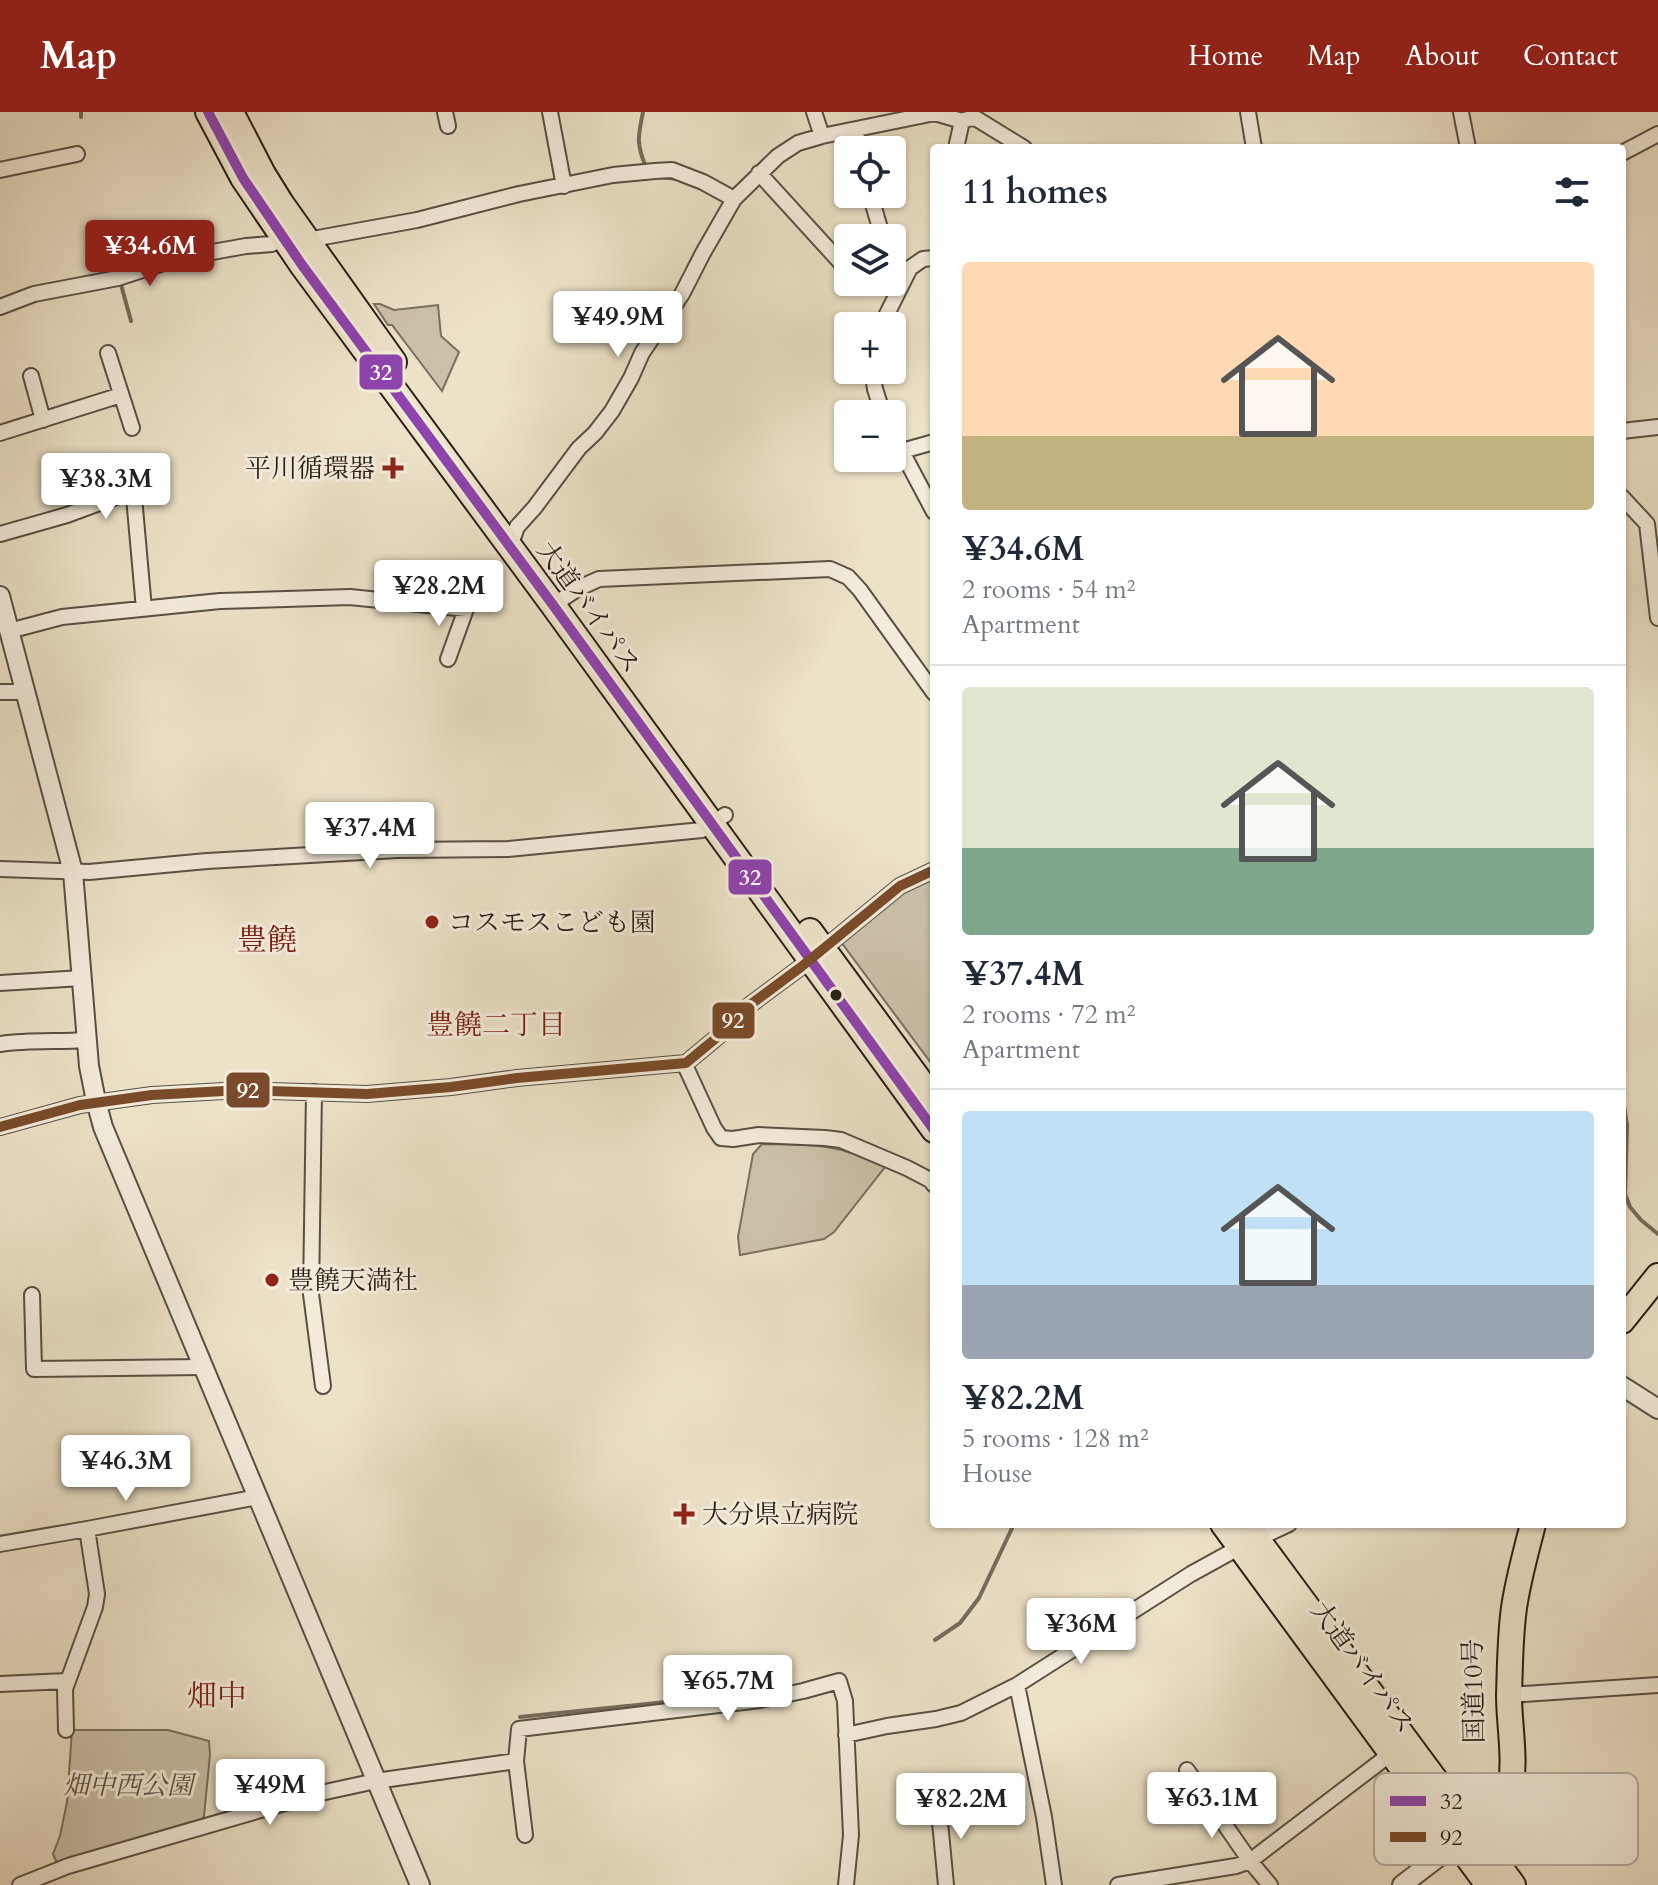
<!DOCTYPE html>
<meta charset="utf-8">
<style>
:root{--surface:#fff;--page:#f6f6f7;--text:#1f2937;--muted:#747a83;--line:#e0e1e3;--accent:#8f2418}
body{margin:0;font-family:Cardo,"Noto Serif JP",serif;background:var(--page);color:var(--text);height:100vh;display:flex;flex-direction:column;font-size:30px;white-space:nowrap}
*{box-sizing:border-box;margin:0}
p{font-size:26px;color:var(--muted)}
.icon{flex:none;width:44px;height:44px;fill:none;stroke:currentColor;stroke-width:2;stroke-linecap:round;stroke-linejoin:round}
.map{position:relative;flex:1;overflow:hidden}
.details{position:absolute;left:930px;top:32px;width:696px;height:1384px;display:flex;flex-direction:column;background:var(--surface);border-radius:8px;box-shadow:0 2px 6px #0004}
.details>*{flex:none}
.tools{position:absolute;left:834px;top:24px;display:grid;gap:16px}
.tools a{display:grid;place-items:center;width:72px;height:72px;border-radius:8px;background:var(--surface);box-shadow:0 2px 6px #0004;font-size:40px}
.price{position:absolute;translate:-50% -68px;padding:0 18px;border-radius:8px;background:#fff;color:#222;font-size:26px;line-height:52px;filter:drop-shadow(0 2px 4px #0008)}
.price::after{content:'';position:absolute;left:50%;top:48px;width:24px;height:18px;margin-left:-12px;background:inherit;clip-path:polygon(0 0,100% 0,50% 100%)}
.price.on{background:var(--accent);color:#fff}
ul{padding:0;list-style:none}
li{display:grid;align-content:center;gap:16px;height:424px;padding:0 32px}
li+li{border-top:2px solid var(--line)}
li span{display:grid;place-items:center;height:248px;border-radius:8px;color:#555}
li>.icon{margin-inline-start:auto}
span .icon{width:144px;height:144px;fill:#fffc;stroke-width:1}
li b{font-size:34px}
h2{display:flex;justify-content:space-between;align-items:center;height:96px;padding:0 32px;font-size:34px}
header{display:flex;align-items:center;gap:48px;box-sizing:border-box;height:112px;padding:0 40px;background:var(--accent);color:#fff}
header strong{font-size:38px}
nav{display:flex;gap:44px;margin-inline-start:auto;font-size:28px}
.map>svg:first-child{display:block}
.green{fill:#cbc1aa;stroke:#797060;stroke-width:2}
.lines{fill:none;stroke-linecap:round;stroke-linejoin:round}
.stream{stroke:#756c5c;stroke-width:4}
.minor-casing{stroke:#585042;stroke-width:18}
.tertiary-casing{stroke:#585042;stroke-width:22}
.trunk-casing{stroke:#271f16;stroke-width:28}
.minor{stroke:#f3ecdb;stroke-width:14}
.tertiary{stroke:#f3ecdb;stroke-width:18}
.trunk{stroke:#ece2c8;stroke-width:24}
.bus-1-casing{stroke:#f3ecdb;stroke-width:16}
.bus-2-casing{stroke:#f3ecdb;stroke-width:16}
.bus-1{stroke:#8e44ad;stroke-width:10}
.bus-2{stroke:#7a4b2a;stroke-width:10}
.poi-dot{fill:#8f2418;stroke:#f3ecdb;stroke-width:3}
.bus-dot{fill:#271f16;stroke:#f3ecdb;stroke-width:3}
.labels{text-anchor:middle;stroke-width:6;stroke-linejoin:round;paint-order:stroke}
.poi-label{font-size:26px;fill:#271f16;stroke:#f3ecdb;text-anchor:start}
.street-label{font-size:26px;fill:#271f16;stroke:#f3ecdb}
.park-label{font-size:26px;font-style:italic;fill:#585042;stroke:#f3ecdb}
.neighbourhood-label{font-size:28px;fill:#7a1f14;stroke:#f3ecdb}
.quarter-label{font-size:30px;fill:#7a1f14;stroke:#f3ecdb}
.key{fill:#f3ecdb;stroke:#b6aea0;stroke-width:2}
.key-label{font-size:22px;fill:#271f16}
.line-badge{stroke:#f3ecdb;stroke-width:3}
.badge-label{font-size:22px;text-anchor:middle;font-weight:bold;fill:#fff}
</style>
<header>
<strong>Map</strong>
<nav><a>Home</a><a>Map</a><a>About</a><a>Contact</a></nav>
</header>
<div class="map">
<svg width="1658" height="1773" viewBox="0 0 1658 1773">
<rect width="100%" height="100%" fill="#ece2c8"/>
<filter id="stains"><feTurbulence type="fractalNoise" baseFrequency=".0025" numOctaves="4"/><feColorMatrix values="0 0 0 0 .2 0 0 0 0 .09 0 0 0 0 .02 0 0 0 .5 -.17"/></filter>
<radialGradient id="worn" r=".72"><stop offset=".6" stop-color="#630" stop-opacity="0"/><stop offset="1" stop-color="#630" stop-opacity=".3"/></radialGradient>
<!-- green -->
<path class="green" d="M374,192H380L394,198L438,193L441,224L459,240L442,279L392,213H388Z
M934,765V955L841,830L903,779Z
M762,1032C812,1032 839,1032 885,1055L834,1120L824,1127L740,1143L738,1125L753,1042Z
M72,1618H168L209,1629L210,1643L204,1704L202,1708L63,1750L56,1749L53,1742L60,1724L67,1690Z"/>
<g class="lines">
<!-- stream -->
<path class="stream" d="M81,0V5
M643,0C638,24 636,32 646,55
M659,65L678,67
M100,112L118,162
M120,169L131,209
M1622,981L1627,1013L1625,1082L1630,1095L1641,1108L1658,1122
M935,1528L960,1511L979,1486L1014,1412
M520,1605L764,1580"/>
<defs>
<path id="minor" d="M445,0L448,14
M550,0L564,74
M1248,0L1254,36
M1461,0L1468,36
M856,18L859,38
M822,24L935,1L962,9
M956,36L962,9L971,6L977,7L1024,36
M1622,41L1658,22
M0,58L77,42
M759,61L841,151L848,146
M870,82L882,123L881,126
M308,136L310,132L318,126L417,108L519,82L613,63L655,59L672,58L703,70L734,87
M0,195L34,182L118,166L179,146L246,134L272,132L282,125L287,119
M881,214L910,156L923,147L934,146
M108,241L132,316
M872,258L875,277L883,302
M31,264L43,308
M1622,319L1658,315
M0,321L121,283
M892,321L934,400
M902,339L934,330
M1622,385L1647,412L1658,506
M0,422L67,403L132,379L134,385L144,497
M510,435L517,415L535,395L579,336L595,321L612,299L631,266L642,241L682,182L703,141L734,87L778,44L798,31L822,24L814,0
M553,493L579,476L599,467L830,457L848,465L860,478L934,581
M9,519L62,505L220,489L350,485L466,497L448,547
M0,580H25
M0,757L89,760L207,749L397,738L508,737L702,718L725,703
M0,871L82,866
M0,932C29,928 57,930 87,928
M684,951L714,1016L721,1026L733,1027L759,1023L825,1026L841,1028L907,1056L930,1068L934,1073
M314,980L311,1182L323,1274
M0,1015L80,993L152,983L242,978L367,982L451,975L517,966L686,951L721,922L743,898L801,855L900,774L934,758
M32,1183L34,1257L203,1255
M0,1432L87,1417L258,1385
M0,1572L67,1569
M1017,1573L1044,1705L1054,1773
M1509,1583L1658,1573
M66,1618L65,1577L95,1495L97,1482L87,1417
M846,1623L887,1614L936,1607L961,1601L1017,1573L1191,1462L1240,1435L1289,1412
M1187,1658L1250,1749L1270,1773
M938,1689L946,1773
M525,1723L516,1649L519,1617L760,1588L803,1579L839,1569L845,1589L851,1723L846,1773
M20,1773L68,1754L316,1682L376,1669L516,1649
M1118,1773L1236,1754L1250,1749L1380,1650L1391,1640"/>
<path id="tertiary" d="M0,484L73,760L89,954L96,989L103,1015L420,1773
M1622,1274L1658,1297
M1402,1773L1457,1731"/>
<path id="trunk" d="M208,0L243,66L302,153L553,493L934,1018
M231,0L263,62L281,91L394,250
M810,819L934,988
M1622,1209L1658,1164
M1223,1412L1488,1773
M1246,1412L1513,1773
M1467,1729L1479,1727C1492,1713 1505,1701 1509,1682C1517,1650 1509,1615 1509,1583C1510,1555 1510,1524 1514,1496C1518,1468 1526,1440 1533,1412"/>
</defs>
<!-- minor casing -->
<use href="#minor" class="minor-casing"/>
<!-- tertiary casing -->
<use href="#tertiary" class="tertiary-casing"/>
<!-- trunk casing -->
<use href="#trunk" class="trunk-casing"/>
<!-- minor -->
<use href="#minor" class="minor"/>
<!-- tertiary -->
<use href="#tertiary" class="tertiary"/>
<!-- trunk -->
<use href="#trunk" class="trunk"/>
<defs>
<path id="bus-1" d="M208,0L243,66L302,153L553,493L934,1018"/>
<path id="bus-2" d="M0,1015L80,993L152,983L242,978L367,982L451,975L517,966L686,951L721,922L743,898L801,855L900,774L934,758"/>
</defs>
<!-- bus-1 casing -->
<use href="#bus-1" class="bus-1-casing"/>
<!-- bus-2 casing -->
<use href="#bus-2" class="bus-2-casing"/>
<!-- bus-1 -->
<use href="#bus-1" class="bus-1"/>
<!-- bus-2 -->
<use href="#bus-2" class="bus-2"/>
</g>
<!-- markers -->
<g class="poi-dot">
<path d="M389 344h8v8h8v8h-8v8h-8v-8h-8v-8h8z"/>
<circle cx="432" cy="810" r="8"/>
<circle cx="272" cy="1168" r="8"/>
<path d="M680 1390h8v8h8v8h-8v8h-8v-8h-8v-8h8z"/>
</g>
<circle class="bus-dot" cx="836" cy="883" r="7"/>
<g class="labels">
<!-- poi labels -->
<g class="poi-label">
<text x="375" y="365" text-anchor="end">平川循環器</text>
<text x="448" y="819">コスモスこども園</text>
<text x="288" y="1177">豊饒天満社</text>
<text x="702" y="1411">大分県立病院</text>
</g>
<!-- street labels -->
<g class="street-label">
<text transform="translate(589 495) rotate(54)" y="9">大道バイパス</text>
<text transform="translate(1363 1555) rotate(54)" y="9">大道バイパス</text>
<text transform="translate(1473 1579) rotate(-91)" y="9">国道10号</text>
</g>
<!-- park labels -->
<g class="park-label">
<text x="128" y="1682">畑中西公園</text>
</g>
<!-- neighbourhood labels -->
<g class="neighbourhood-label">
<text x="496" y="922">豊饒二丁目</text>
</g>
<!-- quarter labels -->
<g class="quarter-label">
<text x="267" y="838">豊饒</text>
<text x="217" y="1594">畑中</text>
</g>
</g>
<!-- legend -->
<rect x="1374" y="1661" width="264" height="92" rx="12" class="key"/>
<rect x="1390" y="1684" width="36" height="10" fill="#8e44ad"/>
<rect x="1390" y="1720" width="36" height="10" fill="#7a4b2a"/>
<g class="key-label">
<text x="1440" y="1697">32</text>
<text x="1440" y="1733">92</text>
</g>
<g class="line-badge">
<rect x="358" y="241" width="46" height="38" rx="8" fill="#8e44ad"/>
<rect x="727" y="746" width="46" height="38" rx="8" fill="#8e44ad"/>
<rect x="711" y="889" width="45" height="39" rx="8" fill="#7a4b2a"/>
<rect x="225" y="959" width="46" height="38" rx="8" fill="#7a4b2a"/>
</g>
<g class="badge-label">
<text x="381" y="268">32</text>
<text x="750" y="773">32</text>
<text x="733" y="916">92</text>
<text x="248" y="986">92</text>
</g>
<rect width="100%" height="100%" filter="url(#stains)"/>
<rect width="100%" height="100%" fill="url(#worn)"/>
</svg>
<div class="tools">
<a><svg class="icon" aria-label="locate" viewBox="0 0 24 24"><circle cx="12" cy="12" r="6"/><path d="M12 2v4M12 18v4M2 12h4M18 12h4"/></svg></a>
<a><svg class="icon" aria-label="layers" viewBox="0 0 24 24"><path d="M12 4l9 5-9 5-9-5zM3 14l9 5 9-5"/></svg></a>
<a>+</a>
<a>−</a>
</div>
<b class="price on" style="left:150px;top:176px">¥34.6M</b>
<b class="price" style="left:618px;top:247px">¥49.9M</b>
<b class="price" style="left:106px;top:409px">¥38.3M</b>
<b class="price" style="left:439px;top:516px">¥28.2M</b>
<b class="price" style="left:370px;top:758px">¥37.4M</b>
<b class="price" style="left:126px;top:1391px">¥46.3M</b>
<b class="price" style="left:1081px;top:1554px">¥36M</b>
<b class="price" style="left:728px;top:1611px">¥65.7M</b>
<b class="price" style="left:270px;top:1715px">¥49M</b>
<b class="price" style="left:1212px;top:1728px">¥63.1M</b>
<b class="price" style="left:961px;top:1729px">¥82.2M</b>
<section class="details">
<h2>11 homes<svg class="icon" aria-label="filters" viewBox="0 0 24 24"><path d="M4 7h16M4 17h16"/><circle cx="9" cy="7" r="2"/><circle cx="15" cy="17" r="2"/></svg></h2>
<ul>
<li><span style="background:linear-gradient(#ffd9b3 70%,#c2b280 0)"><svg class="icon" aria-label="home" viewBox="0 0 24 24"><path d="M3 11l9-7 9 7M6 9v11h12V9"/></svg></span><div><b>¥34.6M</b><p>2 rooms · 54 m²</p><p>Apartment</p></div></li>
<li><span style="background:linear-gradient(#dfe7d0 65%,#7fa58c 0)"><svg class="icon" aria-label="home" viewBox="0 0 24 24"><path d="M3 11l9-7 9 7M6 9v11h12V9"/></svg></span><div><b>¥37.4M</b><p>2 rooms · 72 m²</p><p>Apartment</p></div></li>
<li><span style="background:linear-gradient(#bfe0f5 70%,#9aa5b1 0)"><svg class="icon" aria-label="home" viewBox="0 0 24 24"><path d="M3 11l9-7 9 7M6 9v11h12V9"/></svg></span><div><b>¥82.2M</b><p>5 rooms · 128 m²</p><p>House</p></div></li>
</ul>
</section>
</div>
